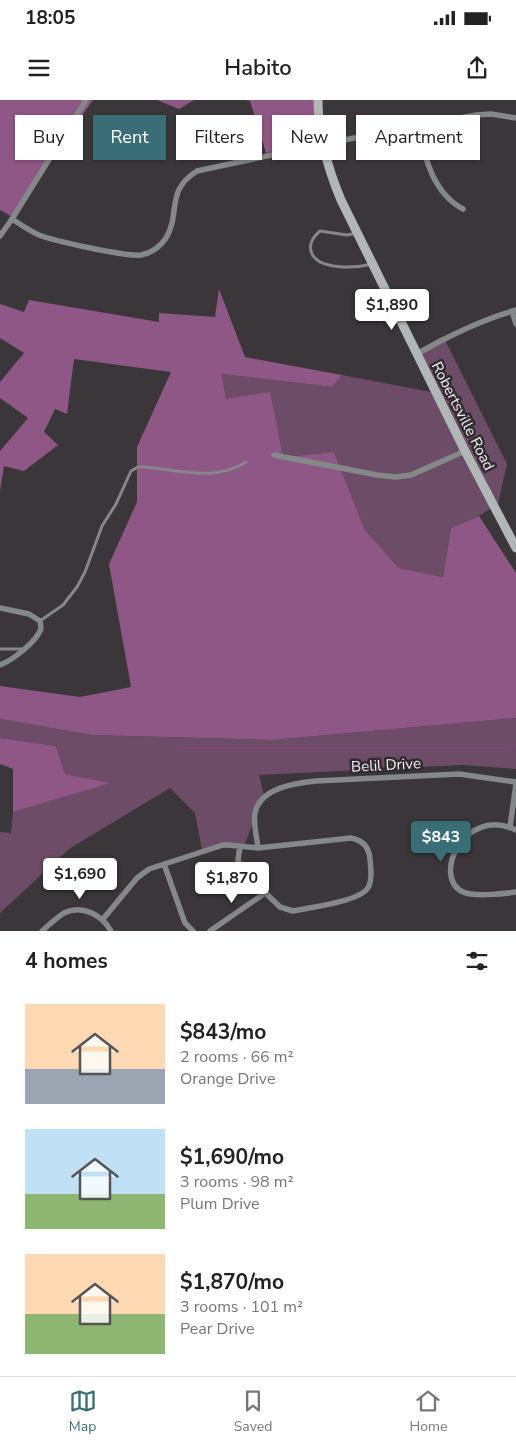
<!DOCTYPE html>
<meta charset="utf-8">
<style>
:root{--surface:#fff;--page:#f2f2f2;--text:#222;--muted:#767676;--line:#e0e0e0;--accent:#396e77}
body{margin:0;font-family:"Nunito Sans",sans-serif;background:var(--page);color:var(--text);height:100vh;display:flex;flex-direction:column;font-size:19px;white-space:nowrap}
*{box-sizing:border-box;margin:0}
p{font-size:16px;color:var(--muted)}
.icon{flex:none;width:28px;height:28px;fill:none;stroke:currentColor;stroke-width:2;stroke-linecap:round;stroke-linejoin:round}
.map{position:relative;height:831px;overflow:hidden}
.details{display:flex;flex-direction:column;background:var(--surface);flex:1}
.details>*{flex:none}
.hud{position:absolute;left:15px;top:15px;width:486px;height:45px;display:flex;gap:10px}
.price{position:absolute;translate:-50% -42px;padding:0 11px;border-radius:5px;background:#fff;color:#222;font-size:16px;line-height:32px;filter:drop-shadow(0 1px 2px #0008)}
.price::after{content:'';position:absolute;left:50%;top:30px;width:15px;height:11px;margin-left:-8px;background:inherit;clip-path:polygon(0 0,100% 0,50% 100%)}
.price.active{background:var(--accent);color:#fff}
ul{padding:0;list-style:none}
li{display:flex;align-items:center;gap:15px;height:125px;padding:0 25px}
li span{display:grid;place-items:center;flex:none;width:140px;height:100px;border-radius:0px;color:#555}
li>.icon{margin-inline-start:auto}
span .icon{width:60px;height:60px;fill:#fffc;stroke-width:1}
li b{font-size:21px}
h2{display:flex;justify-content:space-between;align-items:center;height:60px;padding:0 25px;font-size:21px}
.pill{padding:0 18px;border-radius:0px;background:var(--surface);box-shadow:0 1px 4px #0004;font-size:18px;line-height:45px}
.pill.active{background:var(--accent);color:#fff}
.status{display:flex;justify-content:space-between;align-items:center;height:35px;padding:0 25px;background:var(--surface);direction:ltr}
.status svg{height:14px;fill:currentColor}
header{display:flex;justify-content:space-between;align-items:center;height:65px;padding:0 25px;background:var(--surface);font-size:22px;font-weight:600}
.tabs{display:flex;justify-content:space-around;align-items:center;height:70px;border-top:1px solid var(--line);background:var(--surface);font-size:14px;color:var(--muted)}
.tabs a{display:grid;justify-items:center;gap:2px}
.tabs .active{color:var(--accent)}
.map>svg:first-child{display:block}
.green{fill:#6c4c66}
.forest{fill:#8e5785}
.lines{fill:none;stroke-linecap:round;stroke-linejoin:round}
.stream{stroke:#7c4673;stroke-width:2}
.lane{stroke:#858889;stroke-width:3}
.street{stroke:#858889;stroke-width:5.5}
.secondary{stroke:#b1b6b7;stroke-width:9}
.labels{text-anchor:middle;stroke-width:5;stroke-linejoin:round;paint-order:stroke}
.street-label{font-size:15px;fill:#f4f1f3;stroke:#302c2f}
</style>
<div class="status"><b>18:05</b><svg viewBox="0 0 49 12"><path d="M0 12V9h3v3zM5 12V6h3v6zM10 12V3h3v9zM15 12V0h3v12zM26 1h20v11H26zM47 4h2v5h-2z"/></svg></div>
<header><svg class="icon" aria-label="menu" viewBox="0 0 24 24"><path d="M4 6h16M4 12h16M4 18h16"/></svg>Habito<svg class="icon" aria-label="share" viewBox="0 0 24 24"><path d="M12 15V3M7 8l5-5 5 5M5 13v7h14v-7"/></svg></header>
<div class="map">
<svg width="516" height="831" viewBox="0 0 516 831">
<rect width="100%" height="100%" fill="#3a3639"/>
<!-- green -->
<path class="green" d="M443,236L507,364L498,404L479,416L451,428L443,477L399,468L365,430L334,352L283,357L226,299L222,274L332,287L342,275L431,292L412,253Z
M516,618V669L463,665L259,675L264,695L244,746L202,750L195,713L170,688L69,749L0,813V732L11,733L13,712L110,683L65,674L56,646L0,638V619L92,635L272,640Z"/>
<!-- forest -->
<path class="forest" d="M0,0H93L11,116L0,110Z
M157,0H194L179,9Z
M246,0H316L315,41L266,53L250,1Z
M219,189L245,257L342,275L332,287L222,274L226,299L270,292L283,357L334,352L365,430L399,468L443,477L451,428L479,416L516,473V618L272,640L92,635L0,619V586L80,597L131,587L109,464L137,402V347L171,272L74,259L67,314L55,309L44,332L58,345L24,371L4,366L0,391V351L28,318L0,298V282L24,253L0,238V204L24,212L29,200L159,222V213L215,217Z
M0,638L56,646L65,674L111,683L13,712V669L0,664Z"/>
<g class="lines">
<!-- stream -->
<path class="stream" d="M180,648H508L516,646"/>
<!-- lane -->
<path class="lane" d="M357,133L347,135L320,131C314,136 309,143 311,151C316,171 357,168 372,164
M40,521L63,505L77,487L85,472L102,426L116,404L131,371L138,367H144C179,370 215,382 246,362
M0,549H23"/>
<!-- street -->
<path class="street" d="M419,26C424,57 433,93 463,109
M12,119C21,125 30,131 39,135C54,141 127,157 141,155C151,153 160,147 166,138C181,113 165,91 197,71L323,44L476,15L491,14L516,18
M0,136L12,119L86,0
M512,211L516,224
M417,254C448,236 481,220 516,210
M274,355L377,375L396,377L411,375L465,351
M0,508L29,514L40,521L41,529C36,542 13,560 0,565
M510,727L516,684
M516,730C465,705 431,777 463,792C473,797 504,794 516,792
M258,748C257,737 253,724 255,713C260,688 295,683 316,681L459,674L516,682
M164,764L185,823L193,831
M103,819L137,778L149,769L223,745H228L258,748L351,738C362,740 369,747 370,759C371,767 372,779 369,786C362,802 310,807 293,811L280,807L242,770L238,760L240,746
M42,831C49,825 56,818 64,813C82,804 102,815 111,831
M210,831L265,793"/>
<!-- secondary -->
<path class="secondary" d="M318,0C318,35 328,69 341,100L465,351L516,448"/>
</g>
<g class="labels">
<!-- street labels -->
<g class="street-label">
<text transform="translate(463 316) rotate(63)" y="5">Robertsville Road</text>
<text transform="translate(386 665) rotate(-3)" y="5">Belil Drive</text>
</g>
</g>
</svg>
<b class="price" style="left:392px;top:231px">$1,890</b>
<b class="price active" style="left:441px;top:763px">$843</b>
<b class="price" style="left:80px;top:800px">$1,690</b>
<b class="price" style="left:232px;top:804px">$1,870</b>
<div class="hud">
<a class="pill">Buy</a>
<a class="pill active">Rent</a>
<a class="pill">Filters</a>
<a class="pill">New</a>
<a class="pill">Apartment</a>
</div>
</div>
<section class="details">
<h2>4 homes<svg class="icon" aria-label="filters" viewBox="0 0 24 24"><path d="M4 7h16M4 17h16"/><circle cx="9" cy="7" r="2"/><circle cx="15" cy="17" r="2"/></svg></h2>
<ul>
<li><span style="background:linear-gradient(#ffd9b3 65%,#9aa5b1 0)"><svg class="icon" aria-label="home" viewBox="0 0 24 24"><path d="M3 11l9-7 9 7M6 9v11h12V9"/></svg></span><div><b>$843/mo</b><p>2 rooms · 66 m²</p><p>Orange Drive</p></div></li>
<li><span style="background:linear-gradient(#bfe0f5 65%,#8fb573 0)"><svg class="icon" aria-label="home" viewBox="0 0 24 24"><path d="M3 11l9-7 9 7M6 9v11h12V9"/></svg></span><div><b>$1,690/mo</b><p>3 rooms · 98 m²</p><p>Plum Drive</p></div></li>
<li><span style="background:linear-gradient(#ffd9b3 60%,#8fb573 0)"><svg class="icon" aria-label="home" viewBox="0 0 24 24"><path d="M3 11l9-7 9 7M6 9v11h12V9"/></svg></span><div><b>$1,870/mo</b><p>3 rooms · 101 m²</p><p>Pear Drive</p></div></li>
</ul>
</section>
<nav class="tabs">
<a class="active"><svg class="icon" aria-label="map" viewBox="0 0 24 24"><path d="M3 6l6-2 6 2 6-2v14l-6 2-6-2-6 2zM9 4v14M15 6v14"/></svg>Map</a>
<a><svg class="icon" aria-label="saved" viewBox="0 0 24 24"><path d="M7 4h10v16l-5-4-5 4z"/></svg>Saved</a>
<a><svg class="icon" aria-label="home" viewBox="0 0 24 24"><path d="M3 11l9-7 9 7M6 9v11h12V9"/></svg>Home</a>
</nav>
